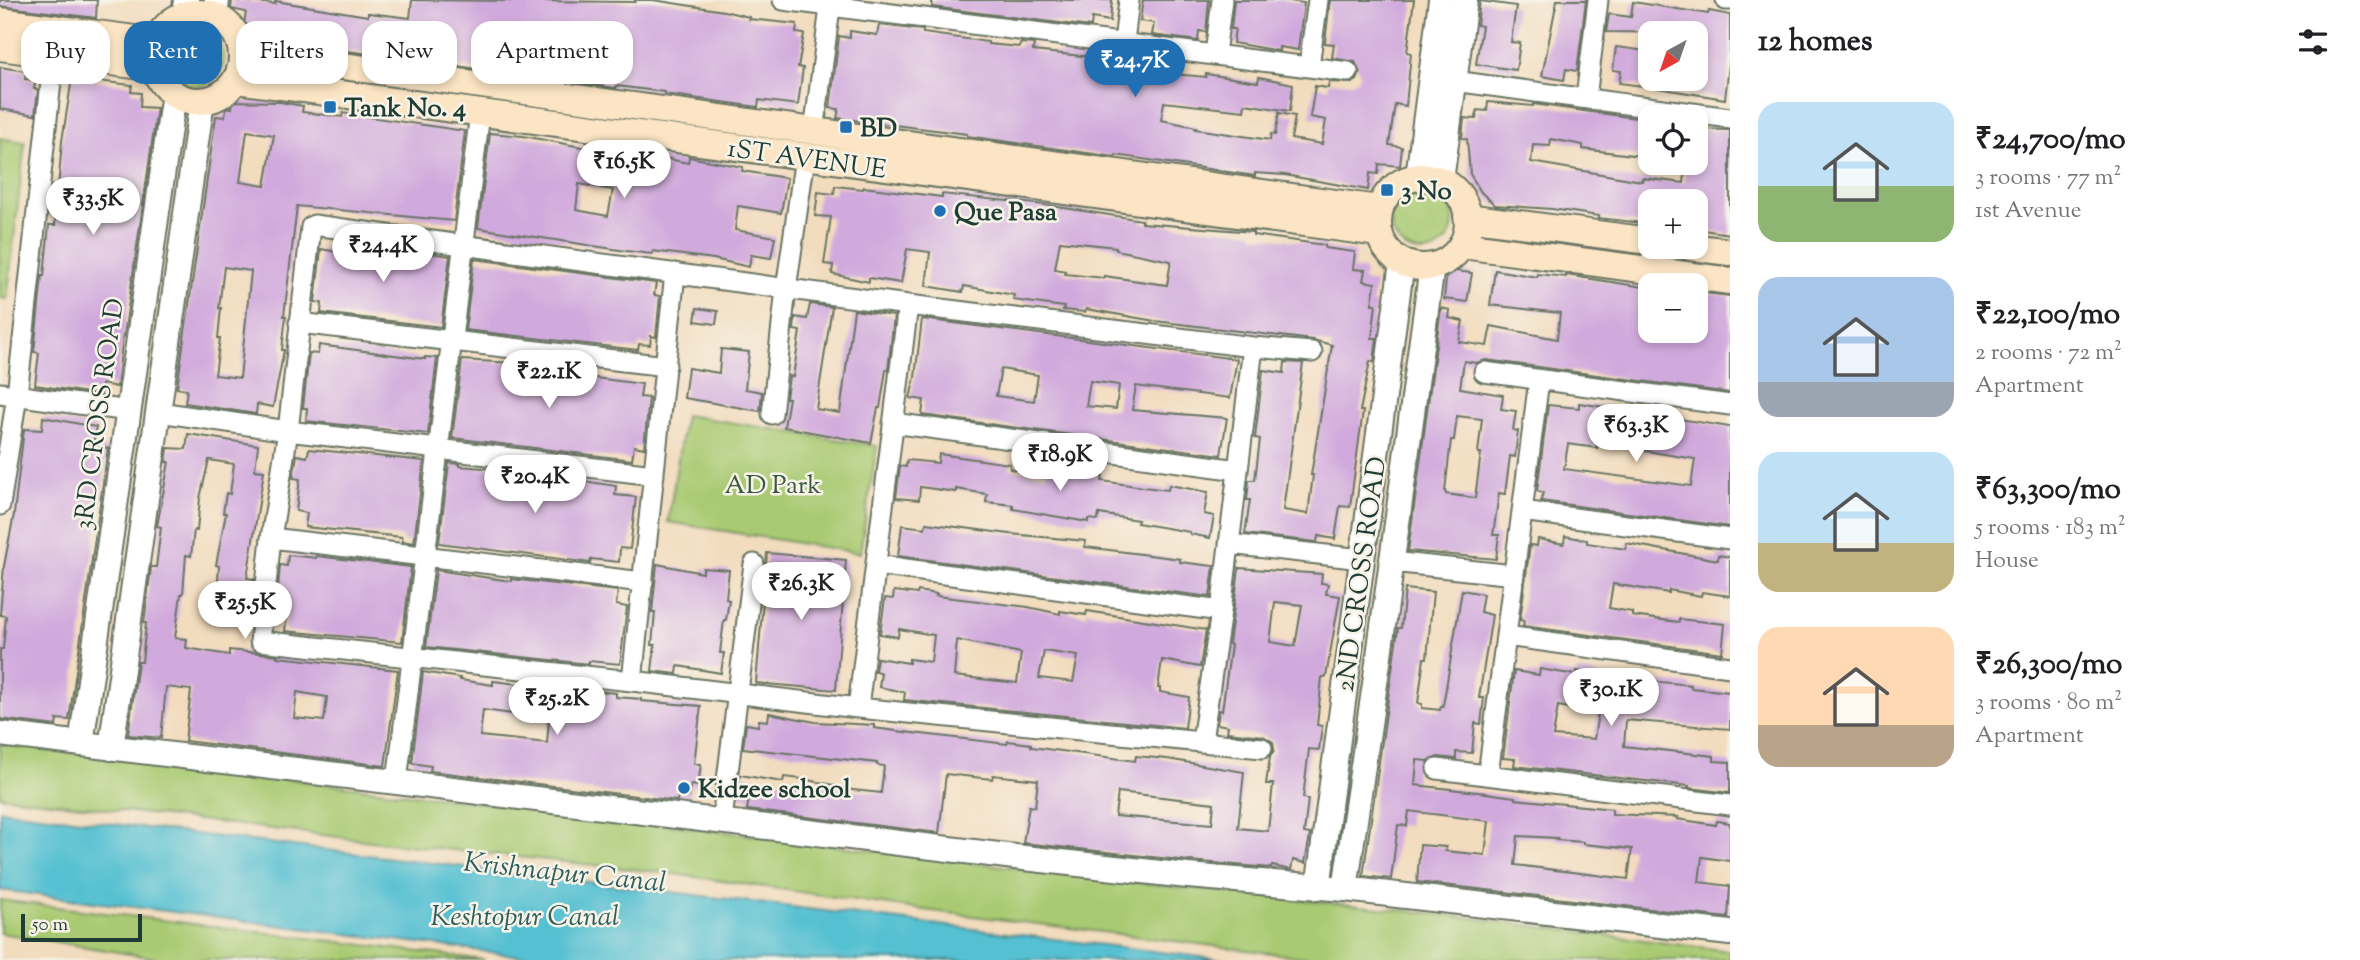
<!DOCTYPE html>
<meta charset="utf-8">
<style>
:root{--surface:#fff;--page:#f6f6f6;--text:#202124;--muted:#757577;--accent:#1f6fb2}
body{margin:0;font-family:"Sorts Mill Goudy",serif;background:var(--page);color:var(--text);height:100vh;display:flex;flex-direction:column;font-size:26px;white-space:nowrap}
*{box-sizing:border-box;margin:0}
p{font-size:23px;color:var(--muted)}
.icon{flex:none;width:38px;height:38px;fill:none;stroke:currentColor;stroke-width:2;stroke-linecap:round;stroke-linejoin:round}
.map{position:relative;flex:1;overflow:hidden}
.panel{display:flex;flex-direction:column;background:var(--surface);width:630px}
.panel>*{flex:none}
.top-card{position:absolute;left:21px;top:21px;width:665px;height:63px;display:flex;gap:14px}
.needle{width:46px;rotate:220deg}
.fabs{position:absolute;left:1638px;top:21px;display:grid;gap:14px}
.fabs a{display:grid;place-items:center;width:70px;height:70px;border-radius:14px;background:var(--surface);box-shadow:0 4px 10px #0003;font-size:35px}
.scale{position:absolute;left:21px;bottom:18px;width:121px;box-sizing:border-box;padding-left:7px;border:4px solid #1f3d34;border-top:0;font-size:19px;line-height:24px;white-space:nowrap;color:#1f3d34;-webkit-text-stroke:5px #f7f3e8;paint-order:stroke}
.price{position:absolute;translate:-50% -60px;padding:0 16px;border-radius:24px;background:#fff;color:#222;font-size:23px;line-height:46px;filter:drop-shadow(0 2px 4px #0008)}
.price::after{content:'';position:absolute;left:50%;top:42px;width:21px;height:16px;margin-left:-10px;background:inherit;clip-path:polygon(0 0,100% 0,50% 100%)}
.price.active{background:var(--accent);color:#fff}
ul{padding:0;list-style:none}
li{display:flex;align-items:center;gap:21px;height:175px;padding:0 28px}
li span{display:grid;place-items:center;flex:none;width:196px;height:140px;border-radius:21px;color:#555}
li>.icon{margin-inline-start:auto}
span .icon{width:84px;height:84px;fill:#fffc;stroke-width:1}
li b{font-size:30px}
h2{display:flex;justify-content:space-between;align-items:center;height:84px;padding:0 28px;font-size:30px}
.chip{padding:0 24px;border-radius:21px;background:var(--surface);box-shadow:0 4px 10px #0003;font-size:24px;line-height:63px}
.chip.active{background:var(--accent);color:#fff}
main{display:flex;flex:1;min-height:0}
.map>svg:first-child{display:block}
.green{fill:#a9ca72;stroke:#648453;stroke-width:2}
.water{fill:#55c0d1;stroke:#3a7e82;stroke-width:2}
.building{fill:#d1aadd;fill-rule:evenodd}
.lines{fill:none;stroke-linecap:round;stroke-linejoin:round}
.minor-casing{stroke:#697564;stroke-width:23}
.tertiary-casing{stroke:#697564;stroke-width:28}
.secondary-casing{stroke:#697564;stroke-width:30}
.minor{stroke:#fff;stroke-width:19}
.tertiary{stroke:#fff;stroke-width:24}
.secondary{stroke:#fce5c4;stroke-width:26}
.poi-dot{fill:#1f6fb2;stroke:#f7f3e8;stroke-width:2.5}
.labels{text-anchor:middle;stroke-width:5;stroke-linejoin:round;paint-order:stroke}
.poi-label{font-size:26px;font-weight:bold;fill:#1f3d34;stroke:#f7f3e8;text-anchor:start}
.street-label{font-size:26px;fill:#1f3d34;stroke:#f7f3e8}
.park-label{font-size:26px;fill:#3b5940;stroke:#f7f3e8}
.water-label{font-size:28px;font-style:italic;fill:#2c5e5b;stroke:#f7f3e8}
</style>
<main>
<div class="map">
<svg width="1730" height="960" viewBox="0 0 1730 960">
<rect width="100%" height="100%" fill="#f7f3e8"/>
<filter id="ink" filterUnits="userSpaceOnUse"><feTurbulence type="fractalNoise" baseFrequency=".0143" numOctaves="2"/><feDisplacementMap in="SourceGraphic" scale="14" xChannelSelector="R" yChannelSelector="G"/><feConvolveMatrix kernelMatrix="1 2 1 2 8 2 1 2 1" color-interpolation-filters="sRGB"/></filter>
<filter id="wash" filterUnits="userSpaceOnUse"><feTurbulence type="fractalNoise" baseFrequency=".00686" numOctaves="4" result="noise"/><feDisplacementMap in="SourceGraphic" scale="28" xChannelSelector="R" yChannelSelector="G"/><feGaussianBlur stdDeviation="1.57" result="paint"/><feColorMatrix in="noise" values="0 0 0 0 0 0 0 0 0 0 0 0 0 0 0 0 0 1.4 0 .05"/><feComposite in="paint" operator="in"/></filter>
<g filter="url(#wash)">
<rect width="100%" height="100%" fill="#f2dcbe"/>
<!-- green -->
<path class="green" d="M166 58a29 29 0 1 1 58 0a29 29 0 1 1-58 0Z
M0,138L25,142L7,299L0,298Z
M1391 221a31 31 0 1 1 62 0a31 31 0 1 1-62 0Z
M685,415L877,446L860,553L668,522Z
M0,744L1166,886L1430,913L1730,951V960H1327L924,910L668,873L388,843L0,796Z
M0,900L485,960H167L0,933Z"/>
<!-- water -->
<path class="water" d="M0,810L1226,960H553L0,890Z"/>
<g id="blocks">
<!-- building -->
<path class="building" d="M0,0H97L96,18L0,6Z
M232,0L275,4V1L368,16V13L410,18L412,0L635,2V0H653L724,11L749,17V19L797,24L796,33L804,34L798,67L803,68L798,105L759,100L758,107L664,94V92L616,86V88L253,38L255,26L244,24L246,12L231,9Z
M932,0H1112L1110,21L1092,18L1091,27L932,7Z
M1143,0H1209L1206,32L1199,31L1198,41L1152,35L1154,23L1140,21Z
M1234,0H1283L1304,3L1298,50L1279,47V51L1233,43L1235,29H1231Z
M1330,0H1414L1407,52L1411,53L1406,106L1395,104L1389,145L1402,147L1400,166L1379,164L1378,174L1370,173L1368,190L1285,175L1255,173V176L1116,155L1115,157L967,136V134L837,118L839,109L830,108L839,36L850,38V31L877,35L879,25L923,30V33L988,42V44L1019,47L1021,43L1034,44L1033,51L1102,58V61L1125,66L1184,75L1206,77V74L1258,82L1259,77L1293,84L1290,111L1245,104L1244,111L1164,102L1161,120L1196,127L1195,129L1270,140L1271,134L1275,135L1279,113L1295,116L1291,139L1322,144L1326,120L1310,117L1315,86L1328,88L1329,82L1352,83L1357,80L1360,73L1355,62L1332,58L1334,44L1325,43Z
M1557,0H1586L1577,71L1566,69L1564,80L1542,76Z
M1480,1L1516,6L1511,42L1520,43L1516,70L1476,64L1482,26L1477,25Z
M1633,2L1708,14L1709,11L1730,15V57L1725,99L1645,86V79H1696V59L1701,60L1705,33L1606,32L1609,14L1631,17Z
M1616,47L1647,51L1642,86L1619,83L1621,71L1613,70Z
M0,67L26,71L25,79L36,80L34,89L38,90L35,115L0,109Z
M72,78L132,85L131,92L141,93L140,107L157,108L124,336L123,335L117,387L102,384L101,395L35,385L39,353L34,352L42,276H44L49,225H55L62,141Z
M233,101L280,102L303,106L302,112L342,117L343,113L465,131L454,221L297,206L284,316H286L282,350H284L273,407L257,404L256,414L185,403L187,390L177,388L216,116L225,117L226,107L232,108ZM247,131L274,135L265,186L240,182ZM224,267L251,271L240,378L215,375L220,338H218L221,308H219Z
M1488,102L1533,106V104L1650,120V157L1583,149V145L1551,139L1550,146L1533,145L1531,162L1642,181V178L1684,183L1686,163H1696V129L1730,130V234L1696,229V201H1650V224L1598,218L1599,216L1552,209L1495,205L1481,192L1470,174L1467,139L1462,138L1464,118L1476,119L1477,110L1487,111Z
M490,133L523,136L619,154L620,149L688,163L689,157L743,167L742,171L787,178L781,213L738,206L735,230L775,237L771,258L751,255L749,267L714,259L653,251L652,254L626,251L478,228ZM579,184L613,190L608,216L576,210Z
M835,186L863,189L864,187L942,197V194L1045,205L1142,220V223L1253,232V235L1325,245V248L1355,252L1353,269L1365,270L1363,281L1375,283L1372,304H1376L1372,338H1377L1374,362L1370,361L1360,411H1363L1350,507L1340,506L1335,539L1318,536L1317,542L1245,534L1250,500H1247L1249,480H1255L1260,439L1255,438L1263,370L1284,373L1285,362L1303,363L1283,510L1308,514L1313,475H1311L1332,345L1313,340L1155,321L1086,309L1085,312L1063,310L1064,307L1013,300L1014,295L964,286L963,292L926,286L930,252L907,249L901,283L869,278V282L832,274L833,265L824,264L831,217L815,216L818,192L834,194ZM1060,241L1116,247V250L1171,261L1167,285L1104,276V278L1065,274L1066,271L1055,269Z
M339,241L450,256L441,327L321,313L322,303L315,302L321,249L337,252Z
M474,259L656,283L654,295L660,296L656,337L651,336L650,345L639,344L638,350L465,330Z
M1447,270L1472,273L1467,302L1444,299Z
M1495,270L1537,277V274L1566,277V275L1650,288V331H1696V292L1730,296V393L1486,360L1476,363L1464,361L1460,388L1503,395L1501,409L1516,411L1513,430L1518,431L1515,457L1510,456L1505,494L1499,493L1493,535H1499L1496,559L1408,551L1441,308L1450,310L1449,318L1463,321L1459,342L1487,346L1491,326L1557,339L1560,313L1490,305ZM1457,416L1482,419L1478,453H1481L1475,498L1446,494L1445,491L1451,440H1454Z
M810,304L832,307L816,409L840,413L854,310L894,316L888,370H886L880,408H878L871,443L784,427L789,398H786L789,376L793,377L800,331L794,330L795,317L807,319Z
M697,308L718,311L716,324L695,321Z
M922,319L1237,359L1230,398L1136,386L1132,410L1227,418L1221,455L922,415L924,400L910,398L915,377ZM1001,369L1038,375L1034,401L996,396ZM1090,381L1119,385L1116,409L1086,406Z
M319,345L425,359V357L437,358L428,434L306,421L307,408H303L309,353L318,354Z
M721,349L749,352L745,389L762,392L760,411L684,398L688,368L719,373Z
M462,360L513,363L512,366L557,370V373L642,384L640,397L649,398L644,448L634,446L632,460L452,438Z
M1579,403L1730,427V527L1541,501L1543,492L1537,491L1548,405L1579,408ZM1597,443L1695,459L1691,486L1564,469L1568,444L1597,448Z
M43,417L96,427L93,446L108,448L69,720L57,719L56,726L0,719V649H3L6,616L0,615L4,566L14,514L24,429L42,430Z
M188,434L258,445L255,470L264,471L247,578L254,579L246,626L215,622L219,566L216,565L226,513H223L226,493L230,494L234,464L209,460L200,498L197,531L194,530L191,556L186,555L183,594H181L175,638L187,639L186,648L229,655V650L278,655L277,657L398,670L385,766L185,741L191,690L166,687L161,738L128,735L138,662H142L146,623H144L151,567H156L161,527L157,526L169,462H166L168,448L186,449ZM297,692L327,697L324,721L294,718Z
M309,449L424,461L414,543L402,541V537L305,527L307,513L296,511L300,479L293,478L297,455L307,457Z
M939,454L1010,464V469L1046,475L1047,469L1103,476L1102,481L1143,487L1168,490L1169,485L1208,492L1204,514L1214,516L1210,538L1190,534V532L1137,523L1138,520L1099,514L1098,520L1088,519V522L1013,509V505L986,502L987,494L956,489V492L920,487L919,500L896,498L900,466L906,467L907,460L938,463Z
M449,463L460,464V466L518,471L616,486L615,495L636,497L630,549L620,548L619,562L591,559L590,563L439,543Z
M926,523L1010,534L1086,541L1085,547L1180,559V562L1214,566L1210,597L898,556L902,525L925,528Z
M1565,536L1587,540V543L1626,549V543L1718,560V555L1730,557V596L1702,592L1701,596L1669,590V593L1613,584L1609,608L1632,612V616L1679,622V619L1725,624L1722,653L1523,626L1524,621L1520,620L1530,545L1537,546L1538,539L1564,544Z
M767,553L846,560L836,690L756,683Z
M288,555L316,558V556L411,567L402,642L285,631L287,612L276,610L280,565L287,566Z
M657,564L703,573V568L729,570L726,599L729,600L726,620H724L720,653H724L721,673L678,666L677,674L652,671L655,645H652L655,612H652Z
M1239,568L1322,574L1321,583L1328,584L1326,594L1340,596L1326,677H1322L1317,725L1322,726L1319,750L1309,749L1303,798L1308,799L1304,833L1310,834L1309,841L1305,863L1293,860L1291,870L1272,866L1271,868L1189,861L1023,843L1029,806L1035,807L1038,780L993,775L992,779L946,774L939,833L747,810L749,798L737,796L740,775L783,782L784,777L802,779L834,785V788L881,793L884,766L877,765V763L743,748L746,724L758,726L759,720L768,721L769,713L815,722L874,725V728L904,732L1007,744L1008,741L1031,744V747L1135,761L1136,756L1167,759L1244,772L1238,828L1268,831L1273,784H1266L1270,757L1274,750L1273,742L1263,736L1227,732L1228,726L1217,724L1219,710L1222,711L1231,645L1229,644ZM1275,602L1302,605L1295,646L1270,642ZM1118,792L1214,803L1212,824L1115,816Z
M436,570L511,581V579L618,591L616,605L627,607L620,664L589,661V664L426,647Z
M1405,589L1433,592L1427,658H1424L1418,703L1422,704V708L1440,710L1441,706H1443L1462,590L1483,594L1480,612L1492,615L1479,698H1484L1481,724L1475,723L1472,753L1456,752V759L1438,757L1428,761L1417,760L1415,785L1486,793L1515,797V799L1612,809V814L1678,817L1677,819L1716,825L1717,821L1730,823V861L1702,857L1699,882L1730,886L1728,918L1417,882L1420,845L1446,847L1445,851L1485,855L1489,821L1409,811L1407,826L1398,825L1391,879L1363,876L1398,628H1401ZM1518,836L1557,838L1556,840L1583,842V844L1632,849L1628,879L1515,865Z
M894,591L917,594L918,591L937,594L936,596L1028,607L1060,614V611L1086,615L1087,611L1206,630L1200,667L1162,660L1158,688H1160V692L1189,697L1185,728L904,700L905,692L879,687L881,673L875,671L877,658L909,663V659L931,662L934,635L899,629L898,637L880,634L885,598L893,599ZM957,640L1021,653L1017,683L954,676ZM1044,651L1078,656L1073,682L1039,678Z
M1540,669L1576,675L1577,671L1637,684L1638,680L1671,683L1691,685V688L1730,692V729L1626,720L1624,746L1714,756V761L1730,762V793L1689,788V786L1514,766L1515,759L1503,758L1514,671L1539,675ZM1558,706L1598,713L1594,739L1553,736Z
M423,672L460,678V680L493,685V681L552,688L553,686L570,688L616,693V697L641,699V701L701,706L694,764H701L698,786L691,785L689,797L678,796L677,801L430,771L431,766L412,763ZM483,710L549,719L547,743L480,736Z"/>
</g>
</g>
<g filter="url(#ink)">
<use href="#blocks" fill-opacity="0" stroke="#697564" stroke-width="2"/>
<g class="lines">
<defs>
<path id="minor" d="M783,0L1348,72
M1726,0H1730
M1124,42L1129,0
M1215,54L1222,0
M1309,66L1318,0
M1454,81L1730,118
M1586,98L1598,0
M814,132L831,0
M299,323L666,366
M1484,372L1730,405
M0,393L129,411
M159,412L288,431L654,475
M772,414L786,289L805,157
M893,423L1238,470
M0,505L17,395L54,54
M1522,511L1730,539
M271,538L643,582
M1229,544L1362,559
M1392,562L1514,575
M876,565L1221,611
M1506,636L1730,667
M632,681L675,273
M858,708L908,305
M1202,741L1221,611L1253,347
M1262,748L858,708L632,681L260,641L271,538L288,431L311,227L314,225L908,305L1253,347L1312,352
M1437,769L1730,805
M1488,775L1539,380
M397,781L480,113
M722,820L754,564"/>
<path id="tertiary" d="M184,15L186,0
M215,16L217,0
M1418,177L1441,0
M1441,181L1465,0
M0,734L1015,857L1188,876L1345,889L1730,933
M81,744L174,93
M111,748L202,100
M1318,888L1402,262
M1345,889L1378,663L1432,266"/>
<path id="secondary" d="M154 57a44 44 0 1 1 88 0a44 44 0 1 1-88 0Z
M0,21L157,42
M0,47L156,68
M242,52L1379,209
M236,80L1379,233
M1378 222a45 45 0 1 1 90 0a45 45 0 1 1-90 0Z
M1467,217L1650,241
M1462,245L1730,281
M1690,247L1730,252"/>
</defs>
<!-- minor casing -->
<use href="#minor" class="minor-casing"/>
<!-- tertiary casing -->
<use href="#tertiary" class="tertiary-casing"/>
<!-- secondary casing -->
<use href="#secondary" class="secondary-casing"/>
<!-- minor -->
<use href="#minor" class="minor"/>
<!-- tertiary -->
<use href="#tertiary" class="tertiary"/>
<!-- secondary -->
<use href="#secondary" class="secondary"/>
</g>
</g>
<!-- markers -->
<g class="poi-dot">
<rect x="323" y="100" width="14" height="14" rx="3.5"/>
<rect x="839" y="120" width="14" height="14" rx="3.5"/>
<rect x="1380" y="183" width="14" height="14" rx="3.5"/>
<circle cx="940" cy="211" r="7"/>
<circle cx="684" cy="788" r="7"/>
</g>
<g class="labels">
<!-- poi labels -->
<g class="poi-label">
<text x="344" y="116">Tank No. 4</text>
<text x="860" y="136">BD</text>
<text x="1401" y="199">3 No</text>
<text x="954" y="220">Que Pasa</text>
<text x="698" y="797">Kidzee school</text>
</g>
<!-- street labels -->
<g class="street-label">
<text transform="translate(807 158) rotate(8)" y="9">1ST AVENUE</text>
<text transform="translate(98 414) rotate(-82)" y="9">3RD CROSS ROAD</text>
<text transform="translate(1360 574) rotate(-82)" y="9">2ND CROSS ROAD</text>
</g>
<!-- park labels -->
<g class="park-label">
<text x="773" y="493">AD Park</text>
</g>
<!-- water labels -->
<g class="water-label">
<text transform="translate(565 871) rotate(6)" y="10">Krishnapur Canal</text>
<text x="525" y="925">Keshtopur Canal</text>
</g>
</g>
</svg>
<div class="fabs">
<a><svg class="needle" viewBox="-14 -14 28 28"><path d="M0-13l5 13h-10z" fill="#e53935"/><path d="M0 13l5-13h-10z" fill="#757577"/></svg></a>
<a><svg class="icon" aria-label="locate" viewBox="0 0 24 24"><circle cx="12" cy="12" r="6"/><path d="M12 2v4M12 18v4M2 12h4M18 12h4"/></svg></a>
<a>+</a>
<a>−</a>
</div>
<div class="scale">50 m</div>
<b class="price active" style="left:1135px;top:99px">₹24.7K</b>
<b class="price" style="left:624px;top:200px">₹16.5K</b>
<b class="price" style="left:93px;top:237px">₹33.5K</b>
<b class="price" style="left:383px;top:284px">₹24.4K</b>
<b class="price" style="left:549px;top:410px">₹22.1K</b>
<b class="price" style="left:1636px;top:464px">₹63.3K</b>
<b class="price" style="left:1060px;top:493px">₹18.9K</b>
<b class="price" style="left:535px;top:515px">₹20.4K</b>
<b class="price" style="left:801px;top:622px">₹26.3K</b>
<b class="price" style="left:245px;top:641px">₹25.5K</b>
<b class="price" style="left:1611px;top:728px">₹30.1K</b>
<b class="price" style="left:557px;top:737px">₹25.2K</b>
<div class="top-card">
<a class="chip">Buy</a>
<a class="chip active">Rent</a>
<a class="chip">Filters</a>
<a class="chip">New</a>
<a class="chip">Apartment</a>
</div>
</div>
<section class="panel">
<h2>12 homes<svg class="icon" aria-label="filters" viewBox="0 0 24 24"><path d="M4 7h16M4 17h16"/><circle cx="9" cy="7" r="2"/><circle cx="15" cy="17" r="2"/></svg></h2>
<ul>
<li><span style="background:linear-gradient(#bfe0f5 60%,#8fb573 0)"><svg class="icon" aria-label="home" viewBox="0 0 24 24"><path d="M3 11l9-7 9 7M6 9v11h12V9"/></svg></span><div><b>₹24,700/mo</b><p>3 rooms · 77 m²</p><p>1st Avenue</p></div></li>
<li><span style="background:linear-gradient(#a9c7e8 75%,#9aa5b1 0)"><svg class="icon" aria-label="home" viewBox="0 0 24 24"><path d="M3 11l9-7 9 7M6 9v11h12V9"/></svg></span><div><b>₹22,100/mo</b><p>2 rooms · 72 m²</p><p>Apartment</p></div></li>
<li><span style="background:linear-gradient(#bfe0f5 65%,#c2b280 0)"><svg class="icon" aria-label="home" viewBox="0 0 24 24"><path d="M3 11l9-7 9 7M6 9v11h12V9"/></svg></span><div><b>₹63,300/mo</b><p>5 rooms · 183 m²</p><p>House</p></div></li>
<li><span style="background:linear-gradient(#ffd9b3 70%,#b9a48a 0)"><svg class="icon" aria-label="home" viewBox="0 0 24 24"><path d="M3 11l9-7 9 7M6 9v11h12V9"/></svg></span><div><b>₹26,300/mo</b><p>3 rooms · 80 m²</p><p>Apartment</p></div></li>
</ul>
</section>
</main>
